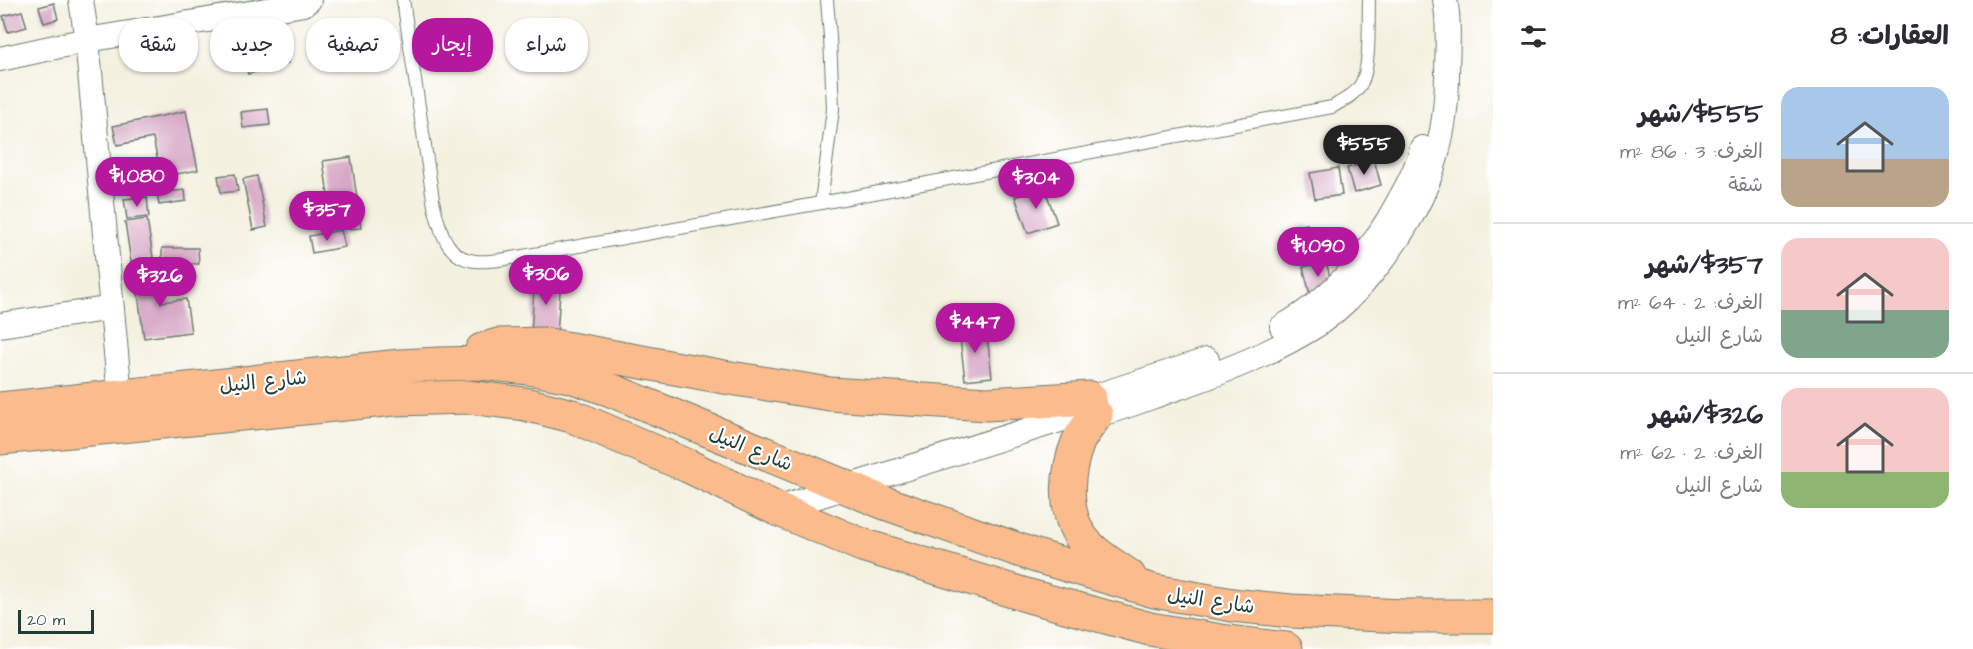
<!DOCTYPE html>
<html lang="ar">
<meta charset="utf-8">
<style>
:root{--surface:#fff;--page:#f2f2f3;--text:#2b2b33;--muted:#7c7c81;--line:#e1e1e2;--accent:#b5179e}
body{margin:0;font-family:"Architects Daughter","Playpen Sans Arabic",sans-serif;background:var(--page);color:var(--text);direction:rtl;height:100vh;display:flex;flex-direction:column;font-size:22px;white-space:nowrap}
*{box-sizing:border-box;margin:0}
p{font-size:20px;color:var(--muted)}
.icon{flex:none;width:33px;height:33px;fill:none;stroke:currentColor;stroke-width:2;stroke-linecap:round;stroke-linejoin:round}
.map{position:relative;flex:1;overflow:hidden;direction:ltr}
.side{display:flex;flex-direction:column;background:var(--surface);width:480px}
.side>*{flex:none}
.banner{position:absolute;left:18px;top:18px;width:570px;height:54px;direction:rtl;display:flex;gap:12px}
.scale{position:absolute;left:18px;bottom:15px;width:76px;box-sizing:border-box;padding-left:6px;border:3px solid #1f3d34;border-top:0;font-size:16px;line-height:21px;white-space:nowrap;color:#1f3d34;-webkit-text-stroke:4px #fff;paint-order:stroke}
.price{position:absolute;translate:-50% -51px;padding:0 14px;border-radius:21px;background:var(--accent);color:#fff;font-size:20px;line-height:39px;filter:drop-shadow(0 2px 3px #0008)}
.price::after{content:'';position:absolute;left:50%;top:36px;width:18px;height:14px;margin-left:-9px;background:inherit;clip-path:polygon(0 0,100% 0,50% 100%)}
.price.current{background:#222;color:#fff}
ul{padding:0;list-style:none}
li{display:flex;align-items:center;gap:18px;height:150px;padding:0 24px}
li+li{border-top:2px solid var(--line)}
li span{display:grid;place-items:center;flex:none;width:168px;height:120px;border-radius:18px;color:#555}
li>.icon{margin-inline-start:auto}
span .icon{width:72px;height:72px;fill:#fffc;stroke-width:1}
li b{font-size:26px}
h2{display:flex;justify-content:space-between;align-items:center;height:72px;padding:0 24px;font-size:26px}
.tag{padding:0 21px;border-radius:24px;background:var(--surface);box-shadow:0 2px 4px #0004;font-size:21px;line-height:54px}
.tag.current{background:var(--accent);color:#fff}
main{display:flex;flex:1;min-height:0}
.map>svg:first-child{display:block}
.building{fill:#d7a8c6}
.lines{fill:none;stroke-linecap:round;stroke-linejoin:round}
.service-casing{stroke:#6a7c70;stroke-width:14}
.minor-casing{stroke:#6a7c70;stroke-width:26}
.primary-casing{stroke:#6a7c70;stroke-width:35}
.service{stroke:#fff;stroke-width:12}
.minor{stroke:#fff;stroke-width:24}
.primary{stroke:#fbbb8c;stroke-width:33}
.labels{text-anchor:middle;stroke-width:4.5;stroke-linejoin:round;paint-order:stroke}
.street-label{font-size:20px;fill:#1f3d34;stroke:#fff}
</style>
<main>
<section class="side">
<h2>العقارات: 8<svg class="icon" aria-label="filters" viewBox="0 0 24 24"><path d="M4 7h16M4 17h16"/><circle cx="9" cy="7" r="2"/><circle cx="15" cy="17" r="2"/></svg></h2>
<ul>
<li><span style="background:linear-gradient(#a9c7e8 60%,#b9a48a 0)"><svg class="icon" aria-label="home" viewBox="0 0 24 24"><path d="M3 11l9-7 9 7M6 9v11h12V9"/></svg></span><div><b>$555/شهر</b><p>الغرف: 3 · 86 m²</p><p>شقة</p></div></li>
<li><span style="background:linear-gradient(#f6c9c9 60%,#7fa58c 0)"><svg class="icon" aria-label="home" viewBox="0 0 24 24"><path d="M3 11l9-7 9 7M6 9v11h12V9"/></svg></span><div><b>$357/شهر</b><p>الغرف: 2 · 64 m²</p><p>شارع النيل</p></div></li>
<li><span style="background:linear-gradient(#f6c9c9 70%,#8fb573 0)"><svg class="icon" aria-label="home" viewBox="0 0 24 24"><path d="M3 11l9-7 9 7M6 9v11h12V9"/></svg></span><div><b>$326/شهر</b><p>الغرف: 2 · 62 m²</p><p>شارع النيل</p></div></li>
</ul>
</section>
<div class="map">
<svg width="1493" height="649" viewBox="0 0 1493 649">
<rect width="100%" height="100%" fill="#fff"/>
<filter id="ink" filterUnits="userSpaceOnUse"><feTurbulence type="fractalNoise" baseFrequency=".0167" numOctaves="2"/><feDisplacementMap in="SourceGraphic" scale="12" xChannelSelector="R" yChannelSelector="G"/><feConvolveMatrix kernelMatrix="1 2 1 2 8 2 1 2 1" color-interpolation-filters="sRGB"/></filter>
<filter id="wash" filterUnits="userSpaceOnUse"><feTurbulence type="fractalNoise" baseFrequency=".008" numOctaves="4" result="noise"/><feDisplacementMap in="SourceGraphic" scale="24" xChannelSelector="R" yChannelSelector="G"/><feGaussianBlur stdDeviation="1.35" result="paint"/><feColorMatrix in="noise" values="0 0 0 0 0 0 0 0 0 0 0 0 0 0 0 0 0 1.4 0 .05"/><feComposite in="paint" operator="in"/></filter>
<g filter="url(#wash)">
<rect width="100%" height="100%" fill="#f4f1e0"/>
<g id="blocks">
<!-- building -->
<path class="building" d="M54,3L58,19L44,23L39,7Z
M22,11L27,27L8,32L3,16Z
M275,19L288,63L248,74L235,30Z
M268,109L270,125L243,128L241,112Z
M186,111L198,170L161,177L153,138L117,145L113,126Z
M351,157L357,198L329,202L323,161Z
M1374,160L1381,185L1354,193L1347,168Z
M1338,168L1342,195L1315,199L1310,173Z
M235,174L238,191L221,193L218,176Z
M257,176L267,227L253,230L243,179Z
M1044,186L1057,223L1028,233L1015,197Z
M185,190L186,201L159,205L157,193Z
M147,197L149,217L127,219L124,199Z
M357,201L361,228L346,229L343,203Z
M147,219L153,258L131,262L125,222Z
M1307,224L1312,244L1301,246L1297,226Z
M341,230L345,247L312,253L309,236Z
M162,248H198L199,264L162,263Z
M1326,262L1333,288L1310,294L1303,267Z
M158,269L162,302L186,299L191,332L144,338L135,272Z
M535,276L561,278L557,335L531,333Z
M986,327L992,377L965,380L959,330Z"/>
</g>
</g>
<g filter="url(#ink)">
<use href="#blocks" fill-opacity="0" stroke="#6a7c70" stroke-width="1.5"/>
<g class="lines">
<defs>
<path id="service" d="M403,0L434,206C440,229 446,258 475,261C483,262 492,261 500,260L821,203L1332,107C1342,101 1355,95 1361,84C1371,67 1368,21 1369,0
M821,203L833,109L830,37L827,0"/>
<path id="minor" d="M81,0L87,40L120,396
M0,59L87,40L304,4L309,0
M0,325L112,308
M1282,327C1335,297 1372,252 1400,199C1409,183 1418,166 1422,148
M1077,408L1090,398L1207,360
M777,509L1063,419C1074,418 1085,417 1095,415C1120,410 1152,396 1177,388C1226,371 1273,353 1317,325C1340,309 1359,290 1376,268C1423,210 1446,152 1447,77C1447,51 1450,25 1445,0"/>
<path id="primary" d="M482,350L498,345L543,344L724,377L830,394L987,404L1090,398
M0,409L400,366L440,364L480,363L529,368L570,376L611,390L885,503L1036,556L1154,591L1232,605L1291,611L1405,616H1493
M1096,415C1090,424 1082,433 1078,442C1067,470 1063,507 1079,534C1089,551 1113,565 1129,576
M0,438L395,399L469,397L525,404L572,416L688,466L777,509L862,545L1029,596L1150,629L1227,642L1286,649"/>
</defs>
<!-- service casing -->
<use href="#service" class="service-casing"/>
<!-- minor casing -->
<use href="#minor" class="minor-casing"/>
<!-- primary casing -->
<use href="#primary" class="primary-casing"/>
<!-- service -->
<use href="#service" class="service"/>
<!-- minor -->
<use href="#minor" class="minor"/>
<!-- primary -->
<use href="#primary" class="primary"/>
</g>
</g>
<g class="labels">
<!-- street labels -->
<g class="street-label">
<text transform="translate(263 381) rotate(-6)" y="7">شارع النيل</text>
<text transform="translate(751 448) rotate(22)" y="7">شارع النيل</text>
<text transform="translate(1211 600) rotate(8)" y="7">شارع النيل</text>
</g>
</g>
</svg>
<div class="scale">20 m</div>
<b class="price current" style="left:1364px;top:176px">$555</b>
<b class="price" style="left:137px;top:208px">$1,080</b>
<b class="price" style="left:1036px;top:210px">$304</b>
<b class="price" style="left:327px;top:242px">$357</b>
<b class="price" style="left:1318px;top:278px">$1,090</b>
<b class="price" style="left:546px;top:306px">$306</b>
<b class="price" style="left:160px;top:308px">$326</b>
<b class="price" style="left:975px;top:354px">$447</b>
<div class="banner">
<a class="tag">شراء</a>
<a class="tag current">إيجار</a>
<a class="tag">تصفية</a>
<a class="tag">جديد</a>
<a class="tag">شقة</a>
</div>
</div>
</main>
